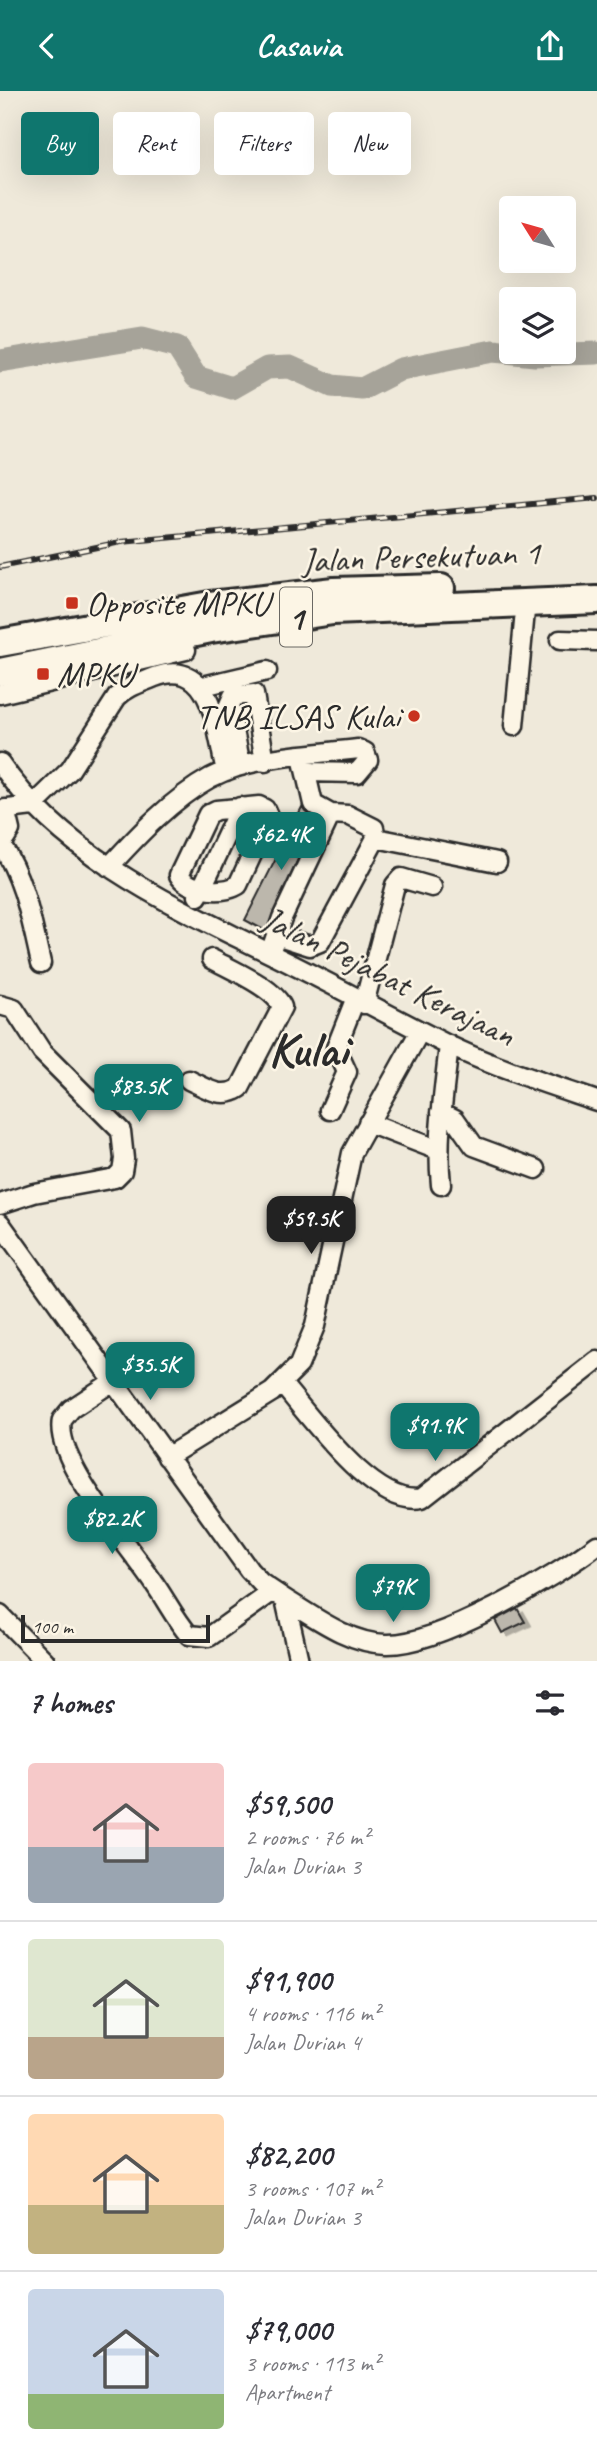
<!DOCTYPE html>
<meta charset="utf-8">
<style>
:root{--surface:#fff;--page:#f2f2f3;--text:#2b2b33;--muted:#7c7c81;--line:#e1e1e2;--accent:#0f766e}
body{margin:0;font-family:Caveat,sans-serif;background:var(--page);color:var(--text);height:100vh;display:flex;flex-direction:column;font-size:26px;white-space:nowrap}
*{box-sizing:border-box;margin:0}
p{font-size:23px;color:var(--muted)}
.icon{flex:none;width:38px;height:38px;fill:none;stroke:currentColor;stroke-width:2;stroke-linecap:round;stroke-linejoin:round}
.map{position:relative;height:1570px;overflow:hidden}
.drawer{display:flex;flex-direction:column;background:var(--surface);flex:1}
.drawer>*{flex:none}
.hud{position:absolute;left:21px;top:21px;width:556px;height:63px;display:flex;gap:14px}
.needle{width:46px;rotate:307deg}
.fabs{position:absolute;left:499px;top:105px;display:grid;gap:14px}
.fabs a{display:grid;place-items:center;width:77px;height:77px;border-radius:7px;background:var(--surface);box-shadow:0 7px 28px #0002;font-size:35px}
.scale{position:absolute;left:21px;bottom:18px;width:189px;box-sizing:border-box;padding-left:7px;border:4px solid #2b2b2b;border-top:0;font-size:19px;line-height:24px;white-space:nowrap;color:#2b2b2b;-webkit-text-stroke:5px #fcf5e5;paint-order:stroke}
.price{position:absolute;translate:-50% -60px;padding:0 16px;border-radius:14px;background:var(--accent);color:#fff;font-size:23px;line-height:46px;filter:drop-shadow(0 2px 4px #0008)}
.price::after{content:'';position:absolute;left:50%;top:42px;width:21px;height:16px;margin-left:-10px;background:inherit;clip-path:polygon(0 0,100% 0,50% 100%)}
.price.current{background:#222;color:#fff}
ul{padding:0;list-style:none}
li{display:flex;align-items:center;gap:21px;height:175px;padding:0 28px}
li+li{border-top:2px solid var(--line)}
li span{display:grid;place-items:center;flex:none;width:196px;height:140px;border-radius:7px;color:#555}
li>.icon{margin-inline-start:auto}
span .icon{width:84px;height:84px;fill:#fffc;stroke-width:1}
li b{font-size:30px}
h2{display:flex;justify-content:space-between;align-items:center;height:84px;padding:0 28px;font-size:30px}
.chip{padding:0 24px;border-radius:7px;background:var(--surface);box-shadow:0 7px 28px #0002;font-size:24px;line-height:63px}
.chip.current{background:var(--accent);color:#fff}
header{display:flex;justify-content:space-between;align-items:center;height:91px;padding:0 28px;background:var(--accent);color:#fff;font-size:32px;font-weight:700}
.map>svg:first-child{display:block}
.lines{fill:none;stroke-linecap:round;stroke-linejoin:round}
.river{stroke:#a6a399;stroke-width:23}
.building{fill:#bcb7ac;stroke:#2b2b2b;stroke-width:2;filter:url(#shadow)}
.minor-casing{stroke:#2b2b2b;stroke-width:23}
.highway-casing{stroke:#2b2b2b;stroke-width:32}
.minor{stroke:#fcf5e5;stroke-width:18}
.highway{stroke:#fcf5e5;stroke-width:26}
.rail-casing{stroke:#2b2b2b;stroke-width:6}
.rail{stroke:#fcf5e5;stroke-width:3.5;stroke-dasharray:10;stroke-linecap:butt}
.poi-dot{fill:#c8321e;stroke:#fcf5e5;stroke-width:2.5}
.labels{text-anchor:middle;stroke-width:5;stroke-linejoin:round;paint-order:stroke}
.shield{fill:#fcf5e5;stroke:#6a6863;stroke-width:2}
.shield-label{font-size:33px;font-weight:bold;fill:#2b2b2b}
.street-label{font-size:35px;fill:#2b2b2b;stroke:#fcf5e5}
.poi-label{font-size:35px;fill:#2b2b2b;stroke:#fcf5e5;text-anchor:start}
.town-label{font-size:49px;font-weight:bold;fill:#2b2b2b;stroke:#fcf5e5}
</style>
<header><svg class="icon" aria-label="back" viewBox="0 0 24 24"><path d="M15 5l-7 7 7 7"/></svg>Casavia<svg class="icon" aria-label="share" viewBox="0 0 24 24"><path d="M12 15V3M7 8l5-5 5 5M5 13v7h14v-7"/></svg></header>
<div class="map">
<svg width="597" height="1570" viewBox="0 0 597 1570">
<defs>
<filter id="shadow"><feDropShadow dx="6" dy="3.5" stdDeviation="0" flood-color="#0004"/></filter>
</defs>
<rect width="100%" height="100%" fill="#efe9da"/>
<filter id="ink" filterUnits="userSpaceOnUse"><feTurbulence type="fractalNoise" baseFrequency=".0143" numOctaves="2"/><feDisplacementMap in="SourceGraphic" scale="14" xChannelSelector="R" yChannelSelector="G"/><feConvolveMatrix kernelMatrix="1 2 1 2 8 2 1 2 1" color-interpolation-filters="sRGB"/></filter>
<g filter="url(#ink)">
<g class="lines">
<!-- river -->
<path class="river" d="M0,270L142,247L177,256L196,286L232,297L267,277L290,276L332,295L362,298L401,278L493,260L535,264L597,262"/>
</g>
<!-- building -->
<path class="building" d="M302,716L316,728L266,840L245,829Z
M517,1517L525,1531L502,1542L495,1529Z"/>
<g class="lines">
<defs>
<path id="minor" d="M560,549L597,550
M203,595L267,580
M0,603L186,559
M514,635L526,510
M0,672C68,772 188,821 293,874C345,900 396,928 448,954C496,977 547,993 597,1010
M241,675L229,614L233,605L254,603L265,671
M259,715L265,718L269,727L238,794C223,803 188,800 179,784L208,723L216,719Z
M0,719L33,715L70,679L117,606C128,595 141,592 155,586C213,565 216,640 226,680
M376,747L497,771
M0,749L5,747L10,739L5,718
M0,752C25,789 31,829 41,872
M109,776C138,744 172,708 210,687C254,664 310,664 358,658L365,661L368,669L357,682L306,681
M198,805L240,716
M276,844L310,855L320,851L376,747L374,737L348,724L331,723
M270,862L282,827L331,723L313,713L303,670
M364,913L395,794L401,787L432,796
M0,914L14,918L42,961L121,1040L124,1068L122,1080L115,1087L34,1102L0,1113
M189,989C206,997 222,1009 240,997L282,916C275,897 230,878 212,868
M330,1019L347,981L336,957L355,909
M441,1021L455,1028L474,1055L536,1078
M368,1032L438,1059
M441,1094C436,1046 444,1002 449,954
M0,1132L249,1479L261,1492L285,1508
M112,1291L71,1318L62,1329C53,1370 133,1459 156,1495C167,1511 176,1529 189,1544L209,1546L272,1501
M282,1293C311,1326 374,1417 422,1407L597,1270
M167,1366L272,1301L299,1274L315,1235L352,1062L420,940
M0,1524L45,1570
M299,1570L285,1508C316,1527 349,1552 386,1553C437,1555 556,1486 597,1454"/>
<path id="highway" d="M0,552L210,514L334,500L441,497
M0,581L211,538L333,520L597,509"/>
</defs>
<!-- minor casing -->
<use href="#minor" class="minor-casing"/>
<!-- highway casing -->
<use href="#highway" class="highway-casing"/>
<!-- minor -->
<use href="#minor" class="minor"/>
<!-- highway -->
<use href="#highway" class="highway"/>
<defs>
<path id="rail" d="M0,476L121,451L597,407"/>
</defs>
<!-- rail casing -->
<use href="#rail" class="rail-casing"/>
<!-- rail -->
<use href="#rail" class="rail"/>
</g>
</g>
<!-- markers -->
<g class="poi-dot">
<rect x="65" y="505" width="14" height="14" rx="3.5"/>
<rect x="36" y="576" width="14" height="14" rx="3.5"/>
<circle cx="414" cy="625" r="7"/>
</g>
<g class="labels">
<!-- shield labels -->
<rect class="shield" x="280" y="496.5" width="32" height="59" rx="5"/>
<g class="shield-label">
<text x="296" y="538">1</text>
</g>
<!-- street labels -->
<g class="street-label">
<text transform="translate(421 465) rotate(-2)" y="12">Jalan Persekutuan 1</text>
<text transform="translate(389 885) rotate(26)" y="12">Jalan Pejabat Kerajaan</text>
</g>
<!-- poi labels -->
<g class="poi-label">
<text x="86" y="524">Opposite MPKU</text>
<text x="57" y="595">MPKU</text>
<text x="400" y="637" text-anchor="end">TNB ILSAS Kulai</text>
</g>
<!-- town labels -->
<g class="town-label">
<text x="308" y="975">Kulai</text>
</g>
</g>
</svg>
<div class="fabs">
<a><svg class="needle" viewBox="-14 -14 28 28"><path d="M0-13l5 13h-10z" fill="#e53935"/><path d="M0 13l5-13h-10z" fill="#7c7c81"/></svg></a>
<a><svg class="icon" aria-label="layers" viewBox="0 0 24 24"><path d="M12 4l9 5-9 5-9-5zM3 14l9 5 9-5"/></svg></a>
</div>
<div class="scale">100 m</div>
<b class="price" style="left:281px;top:781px">$62.4K</b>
<b class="price" style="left:139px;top:1033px">$83.5K</b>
<b class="price current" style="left:311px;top:1165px">$59.5K</b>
<b class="price" style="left:150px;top:1311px">$35.5K</b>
<b class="price" style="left:435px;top:1372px">$91.9K</b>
<b class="price" style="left:112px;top:1465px">$82.2K</b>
<b class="price" style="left:393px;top:1533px">$79K</b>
<div class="hud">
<a class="chip current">Buy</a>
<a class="chip">Rent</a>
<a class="chip">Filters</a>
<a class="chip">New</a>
</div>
</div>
<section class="drawer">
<h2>7 homes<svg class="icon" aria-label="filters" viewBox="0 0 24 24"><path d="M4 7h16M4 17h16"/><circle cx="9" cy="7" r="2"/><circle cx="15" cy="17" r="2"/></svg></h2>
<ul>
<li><span style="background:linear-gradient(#f6c9c9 60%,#9aa5b1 0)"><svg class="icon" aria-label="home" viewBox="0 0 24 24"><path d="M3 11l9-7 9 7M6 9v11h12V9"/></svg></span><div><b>$59,500</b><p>2 rooms · 76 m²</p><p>Jalan Durian 3</p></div></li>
<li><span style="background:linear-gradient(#dfe7d0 70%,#b9a48a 0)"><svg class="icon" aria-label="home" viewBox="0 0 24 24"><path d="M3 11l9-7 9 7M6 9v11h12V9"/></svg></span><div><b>$91,900</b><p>4 rooms · 116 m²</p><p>Jalan Durian 4</p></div></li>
<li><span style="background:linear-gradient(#ffd9b3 65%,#c2b280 0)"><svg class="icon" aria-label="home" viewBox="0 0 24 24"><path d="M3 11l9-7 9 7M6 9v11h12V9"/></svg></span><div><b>$82,200</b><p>3 rooms · 107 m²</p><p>Jalan Durian 3</p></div></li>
<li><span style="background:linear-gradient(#c9d6e8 75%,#8fb573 0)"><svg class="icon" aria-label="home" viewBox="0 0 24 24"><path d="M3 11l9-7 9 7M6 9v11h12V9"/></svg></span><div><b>$79,000</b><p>3 rooms · 113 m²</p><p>Apartment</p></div></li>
</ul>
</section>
